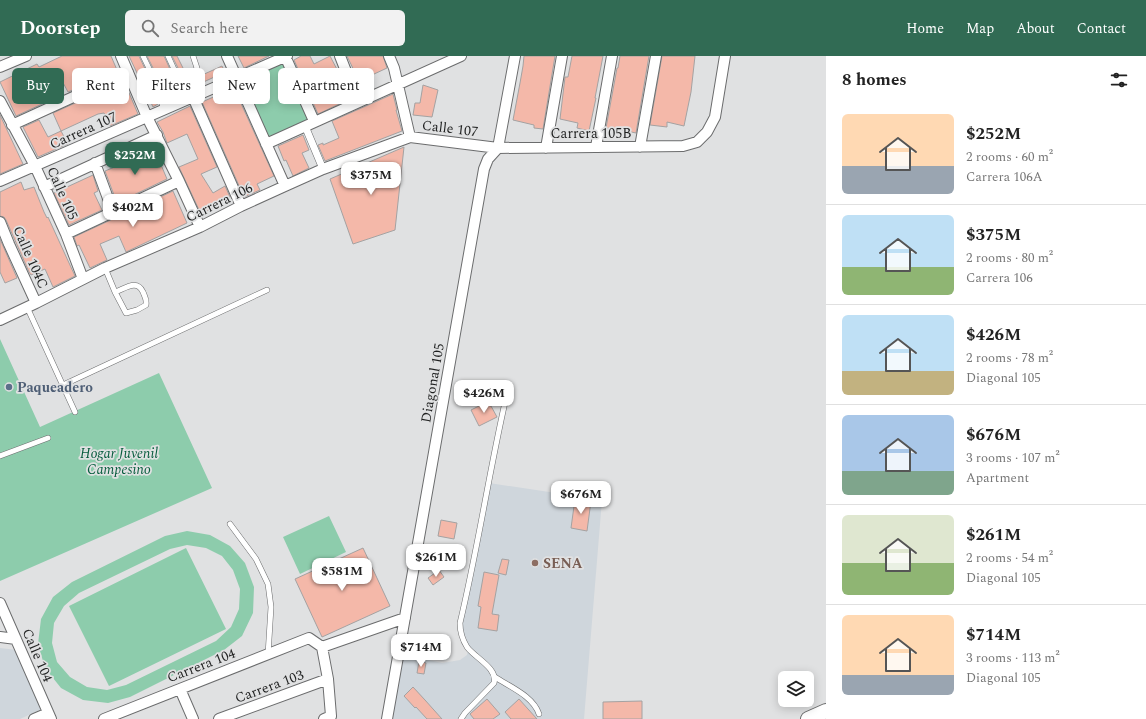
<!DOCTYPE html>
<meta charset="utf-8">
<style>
:root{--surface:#fff;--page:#f2f2f2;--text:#222;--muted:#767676;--line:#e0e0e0;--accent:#316b54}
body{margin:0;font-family:Spectral,serif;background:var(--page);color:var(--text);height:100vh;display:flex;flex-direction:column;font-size:15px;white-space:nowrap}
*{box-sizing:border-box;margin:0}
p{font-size:13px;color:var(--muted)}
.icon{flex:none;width:22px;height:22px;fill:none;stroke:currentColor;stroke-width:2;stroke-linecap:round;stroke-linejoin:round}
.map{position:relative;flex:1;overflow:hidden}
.details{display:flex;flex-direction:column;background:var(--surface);width:320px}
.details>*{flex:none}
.guide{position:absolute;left:12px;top:12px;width:380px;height:36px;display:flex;gap:8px}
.buttons{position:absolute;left:778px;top:615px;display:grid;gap:8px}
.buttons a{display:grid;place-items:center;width:36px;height:36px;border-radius:6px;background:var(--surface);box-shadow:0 2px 10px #0003;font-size:20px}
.price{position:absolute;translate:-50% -34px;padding:0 9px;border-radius:8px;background:#fff;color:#222;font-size:13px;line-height:26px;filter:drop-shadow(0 1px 2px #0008)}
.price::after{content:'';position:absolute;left:50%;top:24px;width:12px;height:9px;margin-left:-6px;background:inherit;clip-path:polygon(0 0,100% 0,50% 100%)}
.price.on{background:var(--accent);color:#fff}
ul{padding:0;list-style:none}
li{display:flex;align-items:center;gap:12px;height:100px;padding:0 16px}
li+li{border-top:1px solid var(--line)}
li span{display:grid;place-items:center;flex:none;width:112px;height:80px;border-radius:6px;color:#555}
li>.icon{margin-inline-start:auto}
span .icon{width:48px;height:48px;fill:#fffc;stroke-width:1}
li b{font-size:17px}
h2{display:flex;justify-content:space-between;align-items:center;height:48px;padding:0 16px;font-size:17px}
.chip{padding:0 14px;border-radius:6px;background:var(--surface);box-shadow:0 2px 10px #0003;font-size:14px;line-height:36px}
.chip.on{background:var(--accent);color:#fff}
header{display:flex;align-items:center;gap:24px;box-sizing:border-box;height:56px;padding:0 20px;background:var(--accent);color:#fff}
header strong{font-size:19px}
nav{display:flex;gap:22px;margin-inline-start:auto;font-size:14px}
.search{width:280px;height:36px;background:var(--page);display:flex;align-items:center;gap:10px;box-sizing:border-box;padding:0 14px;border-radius:6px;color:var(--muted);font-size:15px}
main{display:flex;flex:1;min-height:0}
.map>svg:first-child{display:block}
.built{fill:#cfd6dc}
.green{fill:#8dccac;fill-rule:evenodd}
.building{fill:#f4b8a9;stroke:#a4a2a2}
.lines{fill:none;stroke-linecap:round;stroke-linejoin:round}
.service-casing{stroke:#6b6c6d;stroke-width:6}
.pedestrian-casing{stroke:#6b6c6d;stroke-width:8}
.minor-casing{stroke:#6b6c6d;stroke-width:12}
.secondary-casing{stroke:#6b6c6d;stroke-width:16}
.service{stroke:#fff;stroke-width:5}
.pedestrian{stroke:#fff;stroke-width:7}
.minor{stroke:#fff;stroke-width:10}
.secondary{stroke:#fff;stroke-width:14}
.service-dot{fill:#5c6f8a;stroke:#e0e1e2;stroke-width:1.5}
.education-dot{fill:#8d6e63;stroke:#e0e1e2;stroke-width:1.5}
.labels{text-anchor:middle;stroke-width:3.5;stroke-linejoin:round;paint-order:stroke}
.street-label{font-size:14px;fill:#1f2020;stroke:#e0e1e2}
.service-label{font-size:14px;font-weight:bold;fill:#4e5e75;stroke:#e0e1e2;text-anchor:start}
.park-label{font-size:14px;font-style:italic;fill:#065c3d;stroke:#e0e1e2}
.education-label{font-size:14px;font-weight:bold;fill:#785e54;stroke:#e0e1e2;text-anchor:start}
</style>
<header>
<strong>Doorstep</strong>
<div class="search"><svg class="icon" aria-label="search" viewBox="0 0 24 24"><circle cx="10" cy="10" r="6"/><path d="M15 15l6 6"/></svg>Search here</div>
<nav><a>Home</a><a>Map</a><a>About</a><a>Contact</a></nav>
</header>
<main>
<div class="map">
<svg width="826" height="663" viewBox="0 0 826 663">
<rect width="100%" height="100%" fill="#e0e1e2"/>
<!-- built -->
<path class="built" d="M489,427L602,444L584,663H391L403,598L442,607L460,604L467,599L468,594L460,570Z
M0,592L17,594L42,653L20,663H0Z"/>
<!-- green -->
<path class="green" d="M283,7L310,64L269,83L243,26Z
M0,283L40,371L159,317L212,432L0,525Z
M329,460L346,496L300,518L283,481Z
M187,475L210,479L230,490L245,507L254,531L253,557L242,580L224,594L130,641L108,647L83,644L61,632L45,612L38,588L41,563L53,541L72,526L165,480ZM187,489L206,492L222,500L233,514L240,533L239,553L231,571L216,585L126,629L107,634L87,631L70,621L57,606L52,587L54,567L64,550L79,537L170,493Z
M186,492L226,573L109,630L69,550Z"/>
<!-- building -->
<path class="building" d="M62,0H111L117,14L68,36L60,21L45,27L53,43L16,60L0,26L37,8L39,11Z
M129,0H139L156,36V42L158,48L153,51Z
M147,0H164L174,22L161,28Z
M172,0H177L185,16L181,18Z
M238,0H269L244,12Z
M301,0H310L314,8L330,0L341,21L350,43L318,58L294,4Z
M347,0H383L387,12L372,19L373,21L360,27Z
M524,0H555L543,73L534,72V69L513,64L520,27L523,10Z
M572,0H603L595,42H596L589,75L577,72L578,67L560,63L565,21H568Z
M620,0H649L636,77L622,74L606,72L617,12H618Z
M662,0H695L691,36L684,70L667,66V71L650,69Z
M222,10L225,16L165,44L164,37L165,35L188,23L189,25Z
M124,25L138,58L110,70L104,57L98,58L61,75L53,57Z
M423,29L438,34L432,61L413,59L415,47H420Z
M234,32L274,120L257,128L260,134L244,141L202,46Z
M393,38L397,54H396L402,75L325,105L318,89L323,87V89L339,82L332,65Z
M190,50L217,111L201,118L213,137L225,130L230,141L217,148L218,150L201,158L179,111L198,103L187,78L167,87L163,76L157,66Z
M0,59L23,108L0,118Z
M39,64L48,81L61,75L68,88L38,101L23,71Z
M303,79L309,94L302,97L309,112L293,120L286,104L284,105L278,90Z
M404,91L395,174L353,188L330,123Z
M156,97L167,123L117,147L105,115L117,110V108L135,101L136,105Z
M93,119L98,135L94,137L102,154L69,169L54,137Z
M21,126L24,134L34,131L44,156L47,162L48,161L75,220L53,231L45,213L31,219L29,216L6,164L4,161L0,160V136Z
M173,135L187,167L126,196L119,180L100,188L107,204L90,212L79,189L77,190L74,181Z
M0,183L17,222L5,227L0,216Z
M487,346L490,350H491L497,361L479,370L471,354Z
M575,443L591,445L587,475L571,472Z
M441,464L457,467L454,483L438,480Z
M363,492L390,550L322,581L295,523Z
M435,495L444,496L442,510L433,509Z
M502,503L509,504L506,519L498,517Z
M439,514L444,521L433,529L428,522Z
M484,516L499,519L492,558L499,559L497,575L478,572L481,551L478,550Z
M419,605L426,607L424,618L417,617Z
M413,631L425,644L442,663H427L416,651L415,652L404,640Z
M487,643L500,658L493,663H474L470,658Z
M519,643L537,663H511L505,656Z
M642,645V663H603V646Z"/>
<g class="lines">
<defs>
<path id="service" d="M143,0L160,35
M168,0L179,24
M164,54L160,42V35L163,32L194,16L197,12L193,0
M105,212L115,236L126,257L137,254L146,249C147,244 145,241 143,236C137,223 126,232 115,236
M27,251L75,356
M63,329L267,234
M0,400L48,382
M230,468L256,503L268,528L271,551L268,599
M495,621C510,631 533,640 539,658
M461,663L465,657L494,627C498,612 475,602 467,591C462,583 460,575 460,567C478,492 489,416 506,342"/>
<path id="pedestrian" d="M305,70L323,113"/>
<path id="minor" d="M121,0L147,61L179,125L200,171
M227,0L285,130
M285,0L314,65
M340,0L358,46
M389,0L394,12L410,81
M0,11L26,0
M193,41L241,150
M0,45L35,110L66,178L83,223
M12,69L128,16
M266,88L461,0
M596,91L612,0
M640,91L656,0
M546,92L562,0
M95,107L113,156
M0,125L287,0
M44,131L157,79
M0,166L9,188L36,247
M66,178L179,125
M0,264L36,247L105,212L200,171L241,150L285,130L323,113L410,81L498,92L683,90L697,86L707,76L715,61L725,0
M0,547L51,663
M0,581L16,583
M322,591L405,562
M180,633L193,663
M34,663L48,657
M104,663L309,582L322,591L328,623L331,660L324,663
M219,663L328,623
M387,663L484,113L488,103L498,92L515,0"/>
<path id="secondary" d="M808,663L826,655"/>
</defs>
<!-- service casing -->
<use href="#service" class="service-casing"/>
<!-- pedestrian casing -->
<use href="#pedestrian" class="pedestrian-casing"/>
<!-- minor casing -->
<use href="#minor" class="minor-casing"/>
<!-- secondary casing -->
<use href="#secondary" class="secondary-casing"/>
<!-- service -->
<use href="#service" class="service"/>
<!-- pedestrian -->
<use href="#pedestrian" class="pedestrian"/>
<!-- minor -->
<use href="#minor" class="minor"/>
<!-- secondary -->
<use href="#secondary" class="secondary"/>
</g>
<!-- markers -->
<circle class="service-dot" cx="9" cy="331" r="4"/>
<circle class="education-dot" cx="535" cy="507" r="4"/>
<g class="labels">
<!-- street labels -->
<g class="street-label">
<text transform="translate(450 72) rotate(7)" y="5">Calle 107</text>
<text transform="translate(83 74) rotate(-24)" y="5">Carrera 107</text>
<text x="591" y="82">Carrera 105B</text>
<text transform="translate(63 137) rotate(66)" y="5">Calle 105</text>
<text transform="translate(219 146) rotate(-26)" y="5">Carrera 106</text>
<text transform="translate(31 201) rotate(66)" y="5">Calle 104C</text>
<text transform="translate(432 327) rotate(-80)" y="5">Diagonal 105</text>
<text transform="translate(38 599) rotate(67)" y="5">Calle 104</text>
<text transform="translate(201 609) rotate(-21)" y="5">Carrera 104</text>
<text transform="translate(269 630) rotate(-20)" y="5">Carrera 103</text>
</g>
<!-- service labels -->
<g class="service-label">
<text x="17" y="336">Paqueadero</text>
</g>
<!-- park labels -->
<g class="park-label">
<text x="119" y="402">Hogar Juvenil<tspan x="119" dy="16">Campesino</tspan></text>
</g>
<!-- education labels -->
<g class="education-label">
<text x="543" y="512">SENA</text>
</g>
</g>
</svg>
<div class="buttons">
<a><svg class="icon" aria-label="layers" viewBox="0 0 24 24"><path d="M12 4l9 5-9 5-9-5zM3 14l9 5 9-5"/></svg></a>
</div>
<b class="price on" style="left:135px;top:120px">$252M</b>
<b class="price" style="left:371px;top:140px">$375M</b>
<b class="price" style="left:133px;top:172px">$402M</b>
<b class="price" style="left:484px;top:358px">$426M</b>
<b class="price" style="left:581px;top:459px">$676M</b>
<b class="price" style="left:436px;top:522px">$261M</b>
<b class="price" style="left:342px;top:536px">$581M</b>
<b class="price" style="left:421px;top:612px">$714M</b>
<div class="guide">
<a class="chip on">Buy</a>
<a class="chip">Rent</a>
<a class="chip">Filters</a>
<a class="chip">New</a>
<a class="chip">Apartment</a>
</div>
</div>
<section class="details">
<h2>8 homes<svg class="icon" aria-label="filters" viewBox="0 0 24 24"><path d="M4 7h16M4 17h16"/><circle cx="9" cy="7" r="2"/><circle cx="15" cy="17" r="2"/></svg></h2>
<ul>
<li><span style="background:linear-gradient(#ffd9b3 65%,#9aa5b1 0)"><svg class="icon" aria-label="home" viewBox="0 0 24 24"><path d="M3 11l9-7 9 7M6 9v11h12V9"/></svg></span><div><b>$252M</b><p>2 rooms · 60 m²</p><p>Carrera 106A</p></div></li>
<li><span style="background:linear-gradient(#bfe0f5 65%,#8fb573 0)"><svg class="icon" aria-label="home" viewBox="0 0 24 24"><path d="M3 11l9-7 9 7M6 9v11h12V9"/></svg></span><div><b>$375M</b><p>2 rooms · 80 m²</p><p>Carrera 106</p></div></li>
<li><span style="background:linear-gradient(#bfe0f5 70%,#c2b280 0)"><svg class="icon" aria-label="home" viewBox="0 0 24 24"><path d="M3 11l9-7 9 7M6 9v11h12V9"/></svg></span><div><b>$426M</b><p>2 rooms · 78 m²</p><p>Diagonal 105</p></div></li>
<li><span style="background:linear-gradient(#a9c7e8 70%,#7fa58c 0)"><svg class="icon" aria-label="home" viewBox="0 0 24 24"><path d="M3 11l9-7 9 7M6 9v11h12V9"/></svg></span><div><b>$676M</b><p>3 rooms · 107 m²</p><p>Apartment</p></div></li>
<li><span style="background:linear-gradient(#dfe7d0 60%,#8fb573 0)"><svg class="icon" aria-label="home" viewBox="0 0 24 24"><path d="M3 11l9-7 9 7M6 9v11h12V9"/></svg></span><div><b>$261M</b><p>2 rooms · 54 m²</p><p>Diagonal 105</p></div></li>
<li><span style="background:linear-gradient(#ffd9b3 75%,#9aa5b1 0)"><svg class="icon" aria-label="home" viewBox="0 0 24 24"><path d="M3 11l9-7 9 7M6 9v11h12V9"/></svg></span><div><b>$714M</b><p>3 rooms · 113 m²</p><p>Diagonal 105</p></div></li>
</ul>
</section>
</main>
